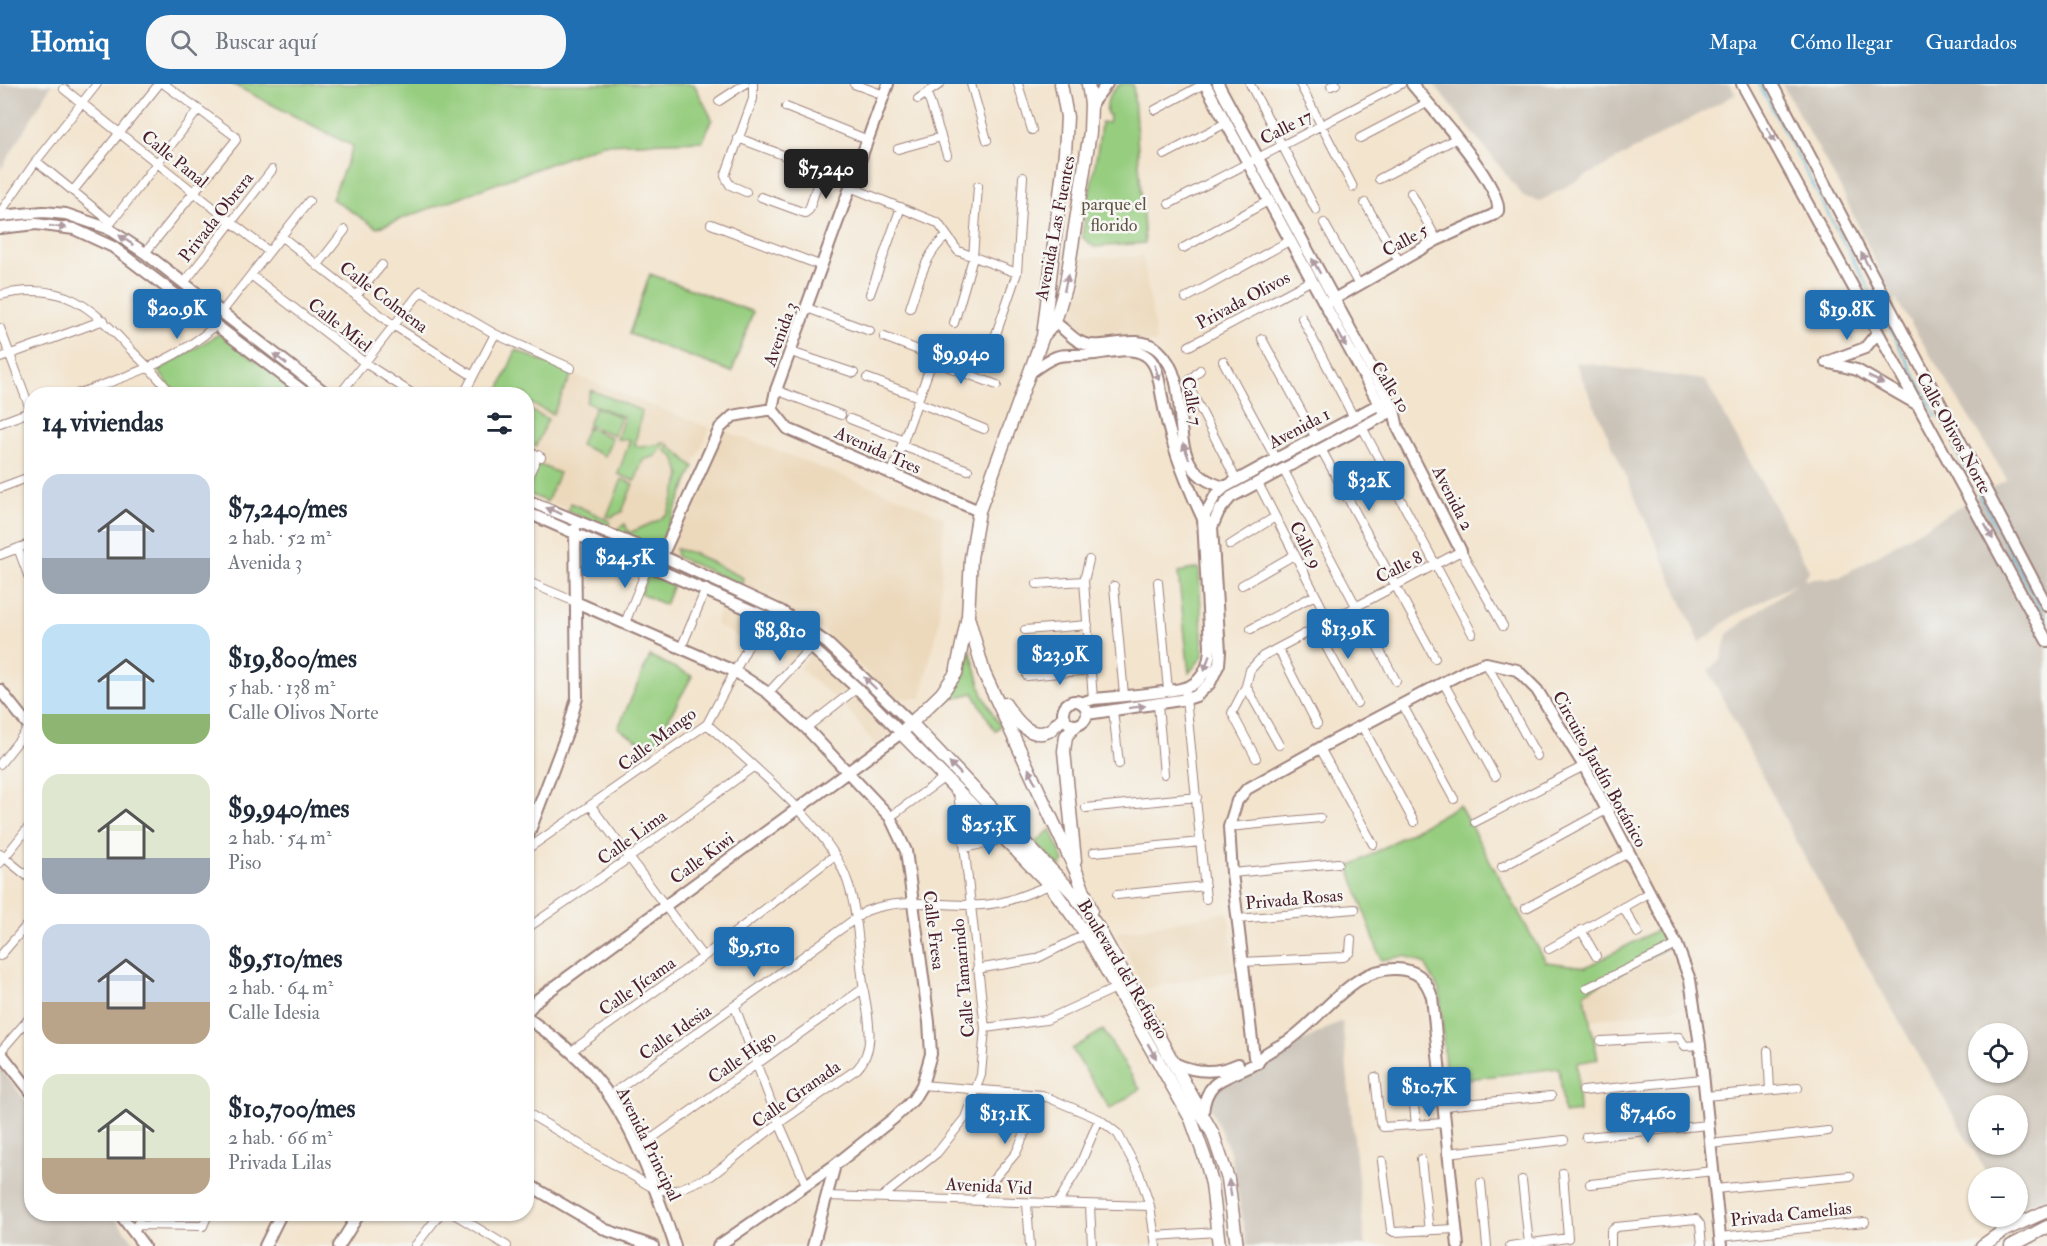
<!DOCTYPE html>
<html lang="es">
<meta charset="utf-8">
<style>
:root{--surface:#fff;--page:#f6f6f7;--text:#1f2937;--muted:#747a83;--accent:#1f6fb2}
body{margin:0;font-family:"IM FELL Double Pica",serif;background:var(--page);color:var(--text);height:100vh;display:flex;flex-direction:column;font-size:22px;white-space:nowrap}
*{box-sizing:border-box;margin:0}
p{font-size:20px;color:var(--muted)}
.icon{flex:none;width:33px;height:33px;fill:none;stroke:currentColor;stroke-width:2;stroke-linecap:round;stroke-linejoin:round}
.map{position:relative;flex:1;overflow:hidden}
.drawer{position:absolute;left:24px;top:303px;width:510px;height:834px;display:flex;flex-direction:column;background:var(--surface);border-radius:24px;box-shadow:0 2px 4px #0004}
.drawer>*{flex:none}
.controls{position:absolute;left:1968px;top:939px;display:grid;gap:12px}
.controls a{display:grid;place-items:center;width:60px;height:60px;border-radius:50%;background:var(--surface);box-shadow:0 2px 4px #0004;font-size:30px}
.price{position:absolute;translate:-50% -51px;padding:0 14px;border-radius:6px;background:var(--accent);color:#fff;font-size:20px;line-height:39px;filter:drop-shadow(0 2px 3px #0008)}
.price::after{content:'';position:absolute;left:50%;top:36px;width:18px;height:14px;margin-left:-9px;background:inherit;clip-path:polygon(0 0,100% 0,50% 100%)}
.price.selected{background:#222;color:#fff}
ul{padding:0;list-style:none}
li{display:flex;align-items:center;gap:18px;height:150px;padding:0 18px}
li span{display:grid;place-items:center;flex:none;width:168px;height:120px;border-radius:18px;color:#555}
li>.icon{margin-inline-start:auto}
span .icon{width:72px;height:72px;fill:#fffc;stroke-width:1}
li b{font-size:26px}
h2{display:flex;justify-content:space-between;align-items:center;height:72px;padding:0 18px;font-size:26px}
header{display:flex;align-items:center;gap:36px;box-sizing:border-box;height:84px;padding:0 30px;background:var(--accent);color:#fff}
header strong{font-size:28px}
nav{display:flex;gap:33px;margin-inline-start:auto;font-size:21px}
.search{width:420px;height:54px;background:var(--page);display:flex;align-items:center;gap:15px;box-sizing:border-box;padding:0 21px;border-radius:24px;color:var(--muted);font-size:22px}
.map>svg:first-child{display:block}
.built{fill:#ecd8ba}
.industrial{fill:#cbc3b8;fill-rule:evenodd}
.green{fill:#96cd7f;stroke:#707655;stroke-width:1.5}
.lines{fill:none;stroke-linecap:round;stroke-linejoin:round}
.stream{stroke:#63bee1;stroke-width:2}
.street-casing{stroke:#9e827c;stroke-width:10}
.secondary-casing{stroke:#9e827c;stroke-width:14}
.primary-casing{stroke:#9e827c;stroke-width:15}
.street{stroke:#fff;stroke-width:8}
.secondary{stroke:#fff;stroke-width:10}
.primary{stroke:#fff;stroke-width:12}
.oneway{fill:#ae9aa0}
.labels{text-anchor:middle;stroke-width:5;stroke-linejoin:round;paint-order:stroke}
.street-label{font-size:18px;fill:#4a1f2b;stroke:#f6f6f2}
.park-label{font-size:18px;fill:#615344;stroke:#f6f6f2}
</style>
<header>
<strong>Homiq</strong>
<div class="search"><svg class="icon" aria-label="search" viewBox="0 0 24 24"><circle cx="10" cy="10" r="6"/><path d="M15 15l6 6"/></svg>Buscar aquí</div>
<nav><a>Mapa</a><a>Cómo llegar</a><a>Guardados</a></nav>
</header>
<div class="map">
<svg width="2047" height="1162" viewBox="0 0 2047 1162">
<rect width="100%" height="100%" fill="#f6f6f2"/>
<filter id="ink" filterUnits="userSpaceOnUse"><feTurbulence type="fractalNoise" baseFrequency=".0167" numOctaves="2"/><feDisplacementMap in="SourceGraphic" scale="12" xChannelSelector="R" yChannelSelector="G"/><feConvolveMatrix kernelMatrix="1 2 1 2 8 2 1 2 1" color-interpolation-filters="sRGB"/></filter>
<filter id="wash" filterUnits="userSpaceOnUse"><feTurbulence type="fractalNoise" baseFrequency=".008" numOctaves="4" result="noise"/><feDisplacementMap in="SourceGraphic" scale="24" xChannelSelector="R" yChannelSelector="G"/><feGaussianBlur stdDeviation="1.35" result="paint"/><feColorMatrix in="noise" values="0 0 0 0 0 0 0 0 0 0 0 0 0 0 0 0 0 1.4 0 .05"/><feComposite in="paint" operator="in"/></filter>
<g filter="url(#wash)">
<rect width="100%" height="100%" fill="#f3e4ce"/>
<!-- built -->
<path class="built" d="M1143,172L1157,259L1096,258L1077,254L1070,243L1080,174Z
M572,290L710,344L658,465L527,409L543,369L527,361L526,318L553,330Z
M720,345L904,415L944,434L939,539L921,614H894L815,540L665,470Z
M722,516L760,534L748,559L715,540Z
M764,536L806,563L788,581L773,566L755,557Z
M812,570L849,604L835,614L799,584Z
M860,613L892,649L876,662L844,621Z
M1228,828L1235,887L1143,905L1117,849Z
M1671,867L1676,876L1687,923L1590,936L1584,909Z"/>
<!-- industrial -->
<path class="industrial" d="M0,0H52L0,87Z
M1434,0H1730L1736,10L1540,117L1524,113Z
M1782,0H2047V1114L2018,1123V1094L1989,1093L1806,776L1708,586L1721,576L1727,550L1797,499L1733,532L1700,559L1575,278L1705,296L1810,487L1803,496L1840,493L2007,395L1884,196L1840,103ZM1978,950H2018V988H1978ZM1978,1022H2018V1060H1978Z
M1342,937L1365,1162H1247L1230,1068L1203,1008Z
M0,983L31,1024L32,1130H112L137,1162H0Z"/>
<!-- green -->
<path class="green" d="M232,0H694L712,35L703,57L603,60L377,144L332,115L353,62Z
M1120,0H1133L1145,159L1094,163L1082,153C1087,114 1098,77 1101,38L1108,39L1110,31L1107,30C1105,16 1110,9 1120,0Z
M650,190L753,228L732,288L629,250Z
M219,250L302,310H175L158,286Z
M516,266L572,290L553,330L527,318L526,310H509L499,306Z
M591,306L642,327L635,361L642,363L665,359L656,372L643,376L635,397L618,390L630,356L617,355L624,333L586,318Z
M595,323L621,333L614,351L588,341Z
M527,325L548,335L536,362L527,358Z
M587,343L612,354L605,372L580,361Z
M668,360L694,383L658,465L615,447L625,440L629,449L659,436L668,429L681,391L674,373L665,366Z
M538,380L559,389L547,418L527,409Z
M622,395L633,400L622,428L611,433L607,432Z
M571,419L610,437L608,444L568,427Z
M591,444L762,521L810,551L907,640L904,645L801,551L587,453Z
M676,465L693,469L743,494L742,501L677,473Z
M1199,484L1203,572L1189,589L1178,488Z
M651,485L675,496L665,521L640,509Z
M970,565L983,611L1000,642L995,647L973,609L948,616L966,587Z
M650,572L692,592L652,665L618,644Z
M1459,721L1546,878L1586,883L1661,844L1669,863L1584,909L1598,975L1577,979L1579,1028L1564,1030L1559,984L1451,997L1445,983L1440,908L1425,880L1405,872L1381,876L1349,783Z
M1051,745L1064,777L1060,783L1035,759Z
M1103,946L1140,1005L1110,1025L1072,965Z"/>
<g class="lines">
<!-- stream -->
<path class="stream" d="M1759,0L1937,333
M1954,364L1968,390
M1978,409L2047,537"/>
</g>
</g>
<g filter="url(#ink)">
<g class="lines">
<defs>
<path id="street" d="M854,0L884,11
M971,0L987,56
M1018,0L1032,46
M1250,0L1316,126
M1300,0L1353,103
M1331,2L1336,0
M64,5L268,167
M927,9L947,71
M918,15L940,0
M719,17L745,0
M786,23L868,56
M1155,26L1204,0
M738,54L852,97
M1360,54L1427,19
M898,65L941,53
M1164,71L1226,39
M36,77L111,138
M1379,95L1457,54
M850,103L938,139L958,167L1017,189
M73,107L159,0
M746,108L730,101L725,92L753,15V0
M1411,109L1437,156
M761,113L805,129L809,126L822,86
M1365,119L1399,177
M1169,120L1401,0
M0,129L36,77L97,0
M1324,139L1359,201
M711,140L822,182
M107,144L198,26
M281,152L393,241L473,292
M1183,164L1268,117
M145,169L236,56L235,52L164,0
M317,182L345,146
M251,191L365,279L413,310
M184,199L272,86
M870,210L901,123
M0,211C63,196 91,222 131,266C145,280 160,294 171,310
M356,212L382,181
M1186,214L1289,157
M807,224L870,247
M910,224C919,198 925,169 947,152
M221,229L309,117
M1302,234L1354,334
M954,239L973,174L978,102
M0,244L32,330
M884,253L934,272
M995,253L1017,189L1023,93
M1262,255L1316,354
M1189,262L1310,197
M791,268L854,289
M0,274L104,236
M933,277L997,301
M1223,277L1276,375
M1200,286L1187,299L1237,397
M867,294L919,313
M776,306L841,331
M77,310C127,292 175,278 215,242
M340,310L421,207L495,250L571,284
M464,310L495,250
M917,318L984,345
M850,335L904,356
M0,339L32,327
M1362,343L1472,549
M902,362L968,386
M1321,365L1435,574
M526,366L541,373
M1283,385L1396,597
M891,391L938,261
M526,397L538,371
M1258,399L1329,537
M0,404L32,392
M1230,461L1275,433
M18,464L32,502
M0,471L32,459
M1089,476L1084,497L1093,615
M526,497L578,519
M1158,498L1168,606
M1037,500L1084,497
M1242,501L1294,471
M1114,502L1124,611
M625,539L648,482
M1316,544L1357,619
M1251,545L1315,511
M1025,546L1088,541
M681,564L706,505
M1278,564L1317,640
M1486,579L1537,672
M1027,592L1091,586
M1443,598L1495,692
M1246,602L1279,661
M1185,604L1206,815
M768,609L811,563
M1402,620L1454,715
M1158,621L1164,690
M1113,626L1119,680
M1362,642L1414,738
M806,644L857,604
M1320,664L1373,760
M1256,674L1232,629L1246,602L1250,586L1263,572L1461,467L1503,542
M0,680L31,641
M526,721L538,726
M591,722L703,873
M1086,724L1197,713
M890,733L945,693
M1475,738L1584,682
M1229,743L1320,734
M965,764L995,757L1003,752
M526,766L707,640L764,532
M1094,768L1201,758
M0,770L32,796
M0,779L32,739
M1502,783L1606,726
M1232,789L1338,779
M1117,811L1205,802
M1623,823L1638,849
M1526,824L1628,769
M1237,835L1355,825
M526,845L629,774L753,683
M1581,846L1596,872
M1549,865L1650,808
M0,872L32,835
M1241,878L1344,873L1350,868L1351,855
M977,885L1036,875L1086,850
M1587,904L1677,861
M735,923L779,1039L806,1100
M985,944L1046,936L1116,904
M1601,957L1679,953L1685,962L1700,961
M1768,967L1770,1006
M0,968L32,931
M570,968L703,873L835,771
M1411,991L1416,1041
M1375,993L1380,1038L1383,1043L1444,1039
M922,1001L1042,1011L1099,1035L1118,1050L1139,1089L1150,1122L1156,1162
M1583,1007L1703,995
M609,1012L866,827C905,812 942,823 982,821C1006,820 1028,809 1050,801
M1705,1012L1798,1004
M1443,1022L1551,1012
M526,1028L648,1101L657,1106H677L711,1092L779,1039L857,985C877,964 868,933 864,907C859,872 859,833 848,799C830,742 751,681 707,640
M1586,1053L1708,1041
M1710,1060L1828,1047
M637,1065L864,904
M1447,1069L1564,1056
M1421,1075L1429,1147
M1382,1077L1391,1146L1394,1148L1455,1145
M1522,1096L1529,1160
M1481,1099L1487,1162
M1590,1100L1714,1087
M1715,1105L1850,1092
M826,1112L1150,1122
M882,1113L937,1069L965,1034L981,991L985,944L958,708
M976,1116L1016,1069L1042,1011
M1027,1119L1030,1162
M1057,1120L1079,1083L1099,1035
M1090,1122L1092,1162
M454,1130L507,1162
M137,1141L203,1142L208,1130
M136,1145L141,1130
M1155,1152L1217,1148
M1720,1153L1865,1138
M415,1162L440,1130
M1510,1162L1568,1154L1563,1089
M1611,1162V1147L1616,1143L1696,1135L1700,1140L1702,1162"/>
<path id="secondary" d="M1205,0L1383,327
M1218,0L1394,326L1398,344L1461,467
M1742,0L2047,557
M1772,0L2047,522
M1091,20L1107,0
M0,132L43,128L66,130L107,144L145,169L327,310
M0,144L36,140L74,145L113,163L307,310
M1329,218L1437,156L1493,131L1498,127C1502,101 1430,22 1412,0
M1049,236C1065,241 1072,260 1091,261C1111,263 1140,250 1158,266C1201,304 1154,387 1225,403
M1826,278L1857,286L1918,321
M1827,278L1865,264L1878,248
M1031,288C1064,264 1060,274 1095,270C1110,268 1132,262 1145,271C1157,278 1159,296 1161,308C1168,353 1184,394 1203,435L1206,436
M772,325L776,306L888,0
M772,325L788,345L979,427
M526,416L662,472L781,527L827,559L912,640
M526,428L764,532L811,563L857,604L901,649L538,915L526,929
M662,472L720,344L733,332L772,325
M578,519L736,588L768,609L806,644L890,733L906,767L929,938L931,970L922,1001L913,1016L894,1034L835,1081L718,1162
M0,606L32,646
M1063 629a12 12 0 1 1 24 0a12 12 0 1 1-24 0Z
M1081,619L1093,615C1113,613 1175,609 1190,602C1205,594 1210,578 1210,562L1203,435L1215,412L1225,403L1276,375L1389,315
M1087,630L1187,615L1196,612L1210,599L1219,580L1220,568L1212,443L1219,427L1231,413L1394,326
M526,757L568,646L577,614L575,445
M526,933C551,951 576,969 595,993C632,1036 657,1109 675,1162
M0,968L32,1009
M1174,979C1196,989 1216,990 1238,980
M1258,979L1254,973L1232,789L1229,743L1237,717L1247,705L1320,664L1469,585L1486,579L1517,586L1537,606L1584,682L1677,861L1690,896L1700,961L1721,1162
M1203,1029C1206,993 1227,995 1255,980C1259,978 1261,974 1264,971C1271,965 1280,962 1288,957C1325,932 1355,877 1405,886C1421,889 1427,898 1432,913L1458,1162
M526,1099L606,1146L653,1162
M120,1130L144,1162
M265,1162L281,1130
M339,1162L359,1130
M813,1162L835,1081"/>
<path id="primary" d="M1061,0L1067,33L1065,69L1043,252L979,427L971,474L968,532L956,589L942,609L901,649L1050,801L1086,850L1191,1035L1206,1077L1212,1100L1219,1162
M1043,252L1055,238L1066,200L1090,48L1091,20L1088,0
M969,536L984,589L1076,787L1091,826
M1005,620C1014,633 1030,658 1050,646C1055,642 1059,637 1064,633
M912,640L1072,808L1097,842L1213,1050L1228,1095L1237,1162
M1075,642L1066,652L1064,667L1075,777
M1982,1162L2005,1146L2047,1127
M2011,1162L2047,1143"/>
</defs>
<!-- street casing -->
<use href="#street" class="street-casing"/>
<!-- secondary casing -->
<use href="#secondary" class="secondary-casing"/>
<!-- primary casing -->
<use href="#primary" class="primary-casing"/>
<!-- street -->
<use href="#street" class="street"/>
<!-- secondary -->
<use href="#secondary" class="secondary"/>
<!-- primary -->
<use href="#primary" class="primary"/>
</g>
<!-- one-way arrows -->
<defs><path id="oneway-solid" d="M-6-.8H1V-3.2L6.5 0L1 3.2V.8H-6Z" transform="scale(1.5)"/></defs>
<g class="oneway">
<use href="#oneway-solid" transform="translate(1771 51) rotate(61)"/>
<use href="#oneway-solid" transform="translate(58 143) rotate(7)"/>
<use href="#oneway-solid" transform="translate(126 156) rotate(-146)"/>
<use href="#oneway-solid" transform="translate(1865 176) rotate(-118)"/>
<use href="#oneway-solid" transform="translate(1316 182) rotate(-119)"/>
<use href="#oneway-solid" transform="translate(1066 199) rotate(-77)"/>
<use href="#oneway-solid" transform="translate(1342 255) rotate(61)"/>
<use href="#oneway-solid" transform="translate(280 275) rotate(-143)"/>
<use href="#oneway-solid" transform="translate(1157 289) rotate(73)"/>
<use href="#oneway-solid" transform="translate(1876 296) rotate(26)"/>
<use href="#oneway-solid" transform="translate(1186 367) rotate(-110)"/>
<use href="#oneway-solid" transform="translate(554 427) rotate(-158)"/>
<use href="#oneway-solid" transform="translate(1989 448) rotate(62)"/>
<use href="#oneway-solid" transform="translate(1207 579) rotate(108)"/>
<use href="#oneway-solid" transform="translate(870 599) rotate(-136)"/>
<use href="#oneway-solid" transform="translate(1137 623) rotate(-7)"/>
<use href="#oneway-solid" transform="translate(955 684) rotate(-135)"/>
<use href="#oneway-solid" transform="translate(1032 692) rotate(-115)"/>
<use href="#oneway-solid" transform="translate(1152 967) rotate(60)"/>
<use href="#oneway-solid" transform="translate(1230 1104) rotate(-99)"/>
</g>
</g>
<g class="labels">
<!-- street labels -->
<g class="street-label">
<text transform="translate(1286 43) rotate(-27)" y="6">Calle 17</text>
<text transform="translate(175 75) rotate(39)" y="6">Calle Panal</text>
<text transform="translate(216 133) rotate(-52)" y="6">Privada Obrera</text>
<text transform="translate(1055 144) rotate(-79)" y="6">Avenida Las Fuentes</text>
<text transform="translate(1405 156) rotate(-29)" y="6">Calle 5</text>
<text transform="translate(384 213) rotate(37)" y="6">Calle Colmena</text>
<text transform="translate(1243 216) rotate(-28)" y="6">Privada Olivos</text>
<text transform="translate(340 241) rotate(38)" y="6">Calle Miel</text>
<text transform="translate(780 250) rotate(-70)" y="6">Avenida 3</text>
<text transform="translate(1391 303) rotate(57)" y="6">Calle 10</text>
<text transform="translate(1192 317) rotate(80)" y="6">Calle 7</text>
<text transform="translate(1299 344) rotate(-28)" y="6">Avenida 1</text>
<text transform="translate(1954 349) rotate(61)" y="6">Calle Olivos Norte</text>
<text transform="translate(878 366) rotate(24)" y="6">Avenida Tres</text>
<text transform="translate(1453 414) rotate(63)" y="6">Avenida 2</text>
<text transform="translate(1306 461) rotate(63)" y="6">Calle 9</text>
<text transform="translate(1399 483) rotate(-27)" y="6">Calle 8</text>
<text transform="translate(657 655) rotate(-37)" y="6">Calle Mango</text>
<text transform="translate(1600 685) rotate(61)" y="6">Circuito Jardín Botánico</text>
<text transform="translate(632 753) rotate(-36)" y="6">Calle Lima</text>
<text transform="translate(702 774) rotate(-36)" y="6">Calle Kiwi</text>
<text transform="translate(1294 815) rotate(-5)" y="6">Privada Rosas</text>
<text transform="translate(934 846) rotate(83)" y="6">Calle Fresa</text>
<text transform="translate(1123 885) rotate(59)" y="6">Boulevard del Refugio</text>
<text transform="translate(963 894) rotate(-95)" y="6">Calle Tamarindo</text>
<text transform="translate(637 902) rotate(-35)" y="6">Calle Jícama</text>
<text transform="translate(675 948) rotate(-35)" y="6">Calle Idesia</text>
<text transform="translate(742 973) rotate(-35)" y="6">Calle Higo</text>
<text transform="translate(796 1010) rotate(-35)" y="6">Calle Granada</text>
<text transform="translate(649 1060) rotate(64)" y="6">Avenida Principal</text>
<text transform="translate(989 1102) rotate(3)" y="6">Avenida Vid</text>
<text transform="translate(1791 1130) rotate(-6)" y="6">Privada Camelias</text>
</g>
<!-- park labels -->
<g class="park-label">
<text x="1114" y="126">parque el<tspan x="1114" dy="21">florido</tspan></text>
</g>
</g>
</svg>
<div class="controls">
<a><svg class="icon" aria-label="locate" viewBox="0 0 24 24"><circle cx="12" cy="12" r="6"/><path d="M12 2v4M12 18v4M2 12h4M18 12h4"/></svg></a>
<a>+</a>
<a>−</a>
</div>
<b class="price selected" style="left:826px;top:116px">$7,240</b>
<b class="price" style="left:177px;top:256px">$20.9K</b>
<b class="price" style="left:1847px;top:257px">$19.8K</b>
<b class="price" style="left:961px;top:301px">$9,940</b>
<b class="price" style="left:1369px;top:428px">$32K</b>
<b class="price" style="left:625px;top:505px">$24.5K</b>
<b class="price" style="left:1348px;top:576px">$13.9K</b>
<b class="price" style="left:780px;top:578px">$8,810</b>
<b class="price" style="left:1060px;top:602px">$23.9K</b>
<b class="price" style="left:989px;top:772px">$25.3K</b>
<b class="price" style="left:754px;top:894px">$9,510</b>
<b class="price" style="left:1429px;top:1034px">$10.7K</b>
<b class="price" style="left:1648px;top:1060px">$7,460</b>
<b class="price" style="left:1005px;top:1061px">$13.1K</b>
<section class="drawer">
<h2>14 viviendas<svg class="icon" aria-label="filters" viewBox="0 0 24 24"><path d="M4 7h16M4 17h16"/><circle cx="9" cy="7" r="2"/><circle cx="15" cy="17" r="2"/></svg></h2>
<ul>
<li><span style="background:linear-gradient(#c9d6e8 70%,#9aa5b1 0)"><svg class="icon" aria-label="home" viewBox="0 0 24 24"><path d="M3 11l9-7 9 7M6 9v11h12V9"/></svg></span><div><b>$7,240/mes</b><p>2 hab. · 52 m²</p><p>Avenida 3</p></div></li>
<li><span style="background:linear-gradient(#bfe0f5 75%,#8fb573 0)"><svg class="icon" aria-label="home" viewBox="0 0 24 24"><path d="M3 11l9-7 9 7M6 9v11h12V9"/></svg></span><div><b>$19,800/mes</b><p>5 hab. · 138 m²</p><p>Calle Olivos Norte</p></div></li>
<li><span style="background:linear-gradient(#dfe7d0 70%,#9aa5b1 0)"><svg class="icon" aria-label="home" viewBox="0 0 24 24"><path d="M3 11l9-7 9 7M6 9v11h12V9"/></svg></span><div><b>$9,940/mes</b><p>2 hab. · 54 m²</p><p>Piso</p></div></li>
<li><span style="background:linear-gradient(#c9d6e8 65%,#b9a48a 0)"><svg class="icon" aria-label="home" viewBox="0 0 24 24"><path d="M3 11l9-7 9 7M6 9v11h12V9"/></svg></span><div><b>$9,510/mes</b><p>2 hab. · 64 m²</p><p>Calle Idesia</p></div></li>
<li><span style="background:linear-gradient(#dfe7d0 70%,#b9a48a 0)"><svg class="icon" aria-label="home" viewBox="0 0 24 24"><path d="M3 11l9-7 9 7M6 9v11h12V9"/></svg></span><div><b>$10,700/mes</b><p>2 hab. · 66 m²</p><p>Privada Lilas</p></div></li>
</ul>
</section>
</div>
